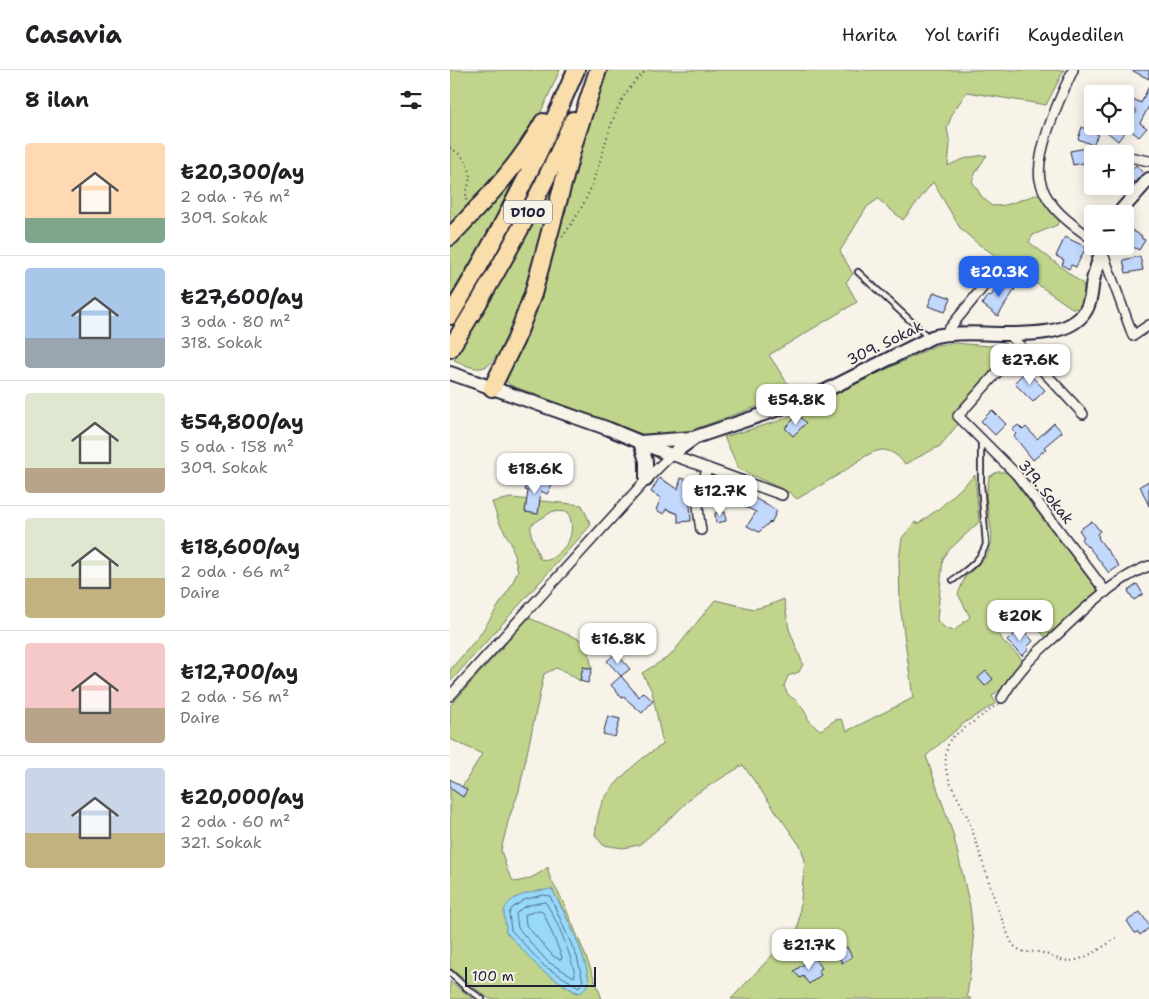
<!DOCTYPE html>
<html lang="tr">
<meta charset="utf-8">
<style>
:root{--surface:#fff;--page:#f6f6f6;--text:#202124;--muted:#757577;--line:#e0e0e0;--accent:#2563eb}
body{margin:0;font-family:"Shantell Sans",sans-serif;background:var(--page);color:var(--text);height:100vh;display:flex;flex-direction:column;font-size:19px;white-space:nowrap}
*{box-sizing:border-box;margin:0}
p{font-size:16px;color:var(--muted)}
.icon{flex:none;width:28px;height:28px;fill:none;stroke:currentColor;stroke-width:2;stroke-linecap:round;stroke-linejoin:round}
.map{position:relative;flex:1;overflow:hidden}
.side{display:flex;flex-direction:column;background:var(--surface);width:450px}
.side>*{flex:none}
.fabs{position:absolute;left:634px;top:15px;display:grid;gap:10px}
.fabs a{display:grid;place-items:center;width:50px;height:50px;border-radius:5px;background:var(--surface);box-shadow:0 2px 12px #0003;font-size:25px}
.scale{position:absolute;left:15px;bottom:12px;width:131px;box-sizing:border-box;padding-left:5px;border:2px solid #22223b;border-top:0;font-size:14px;line-height:18px;white-space:nowrap;color:#22223b;-webkit-text-stroke:4px #f7f3e8;paint-order:stroke}
.price{position:absolute;translate:-50% -42px;padding:0 11px;border-radius:10px;background:#fff;color:#222;font-size:16px;line-height:32px;filter:drop-shadow(0 1px 2px #0008)}
.price::after{content:'';position:absolute;left:50%;top:30px;width:15px;height:11px;margin-left:-8px;background:inherit;clip-path:polygon(0 0,100% 0,50% 100%)}
.price.selected{background:var(--accent);color:#fff}
ul{padding:0;list-style:none}
li{display:flex;align-items:center;gap:15px;height:125px;padding:0 25px}
li+li{border-top:1px solid var(--line)}
li span{display:grid;place-items:center;flex:none;width:140px;height:100px;border-radius:5px;color:#555}
li>.icon{margin-inline-start:auto}
span .icon{width:60px;height:60px;fill:#fffc;stroke-width:1}
li b{font-size:21px}
h2{display:flex;justify-content:space-between;align-items:center;height:60px;padding:0 25px;font-size:21px}
header{display:flex;align-items:center;gap:30px;box-sizing:border-box;height:70px;padding:0 25px;background:var(--surface);border-bottom:1px solid var(--line)}
header strong{font-size:24px}
nav{display:flex;gap:28px;margin-inline-start:auto;font-size:18px}
main{display:flex;flex:1;min-height:0}
.map>svg:first-child{display:block}
.green{fill:#c0d58b;stroke:#717c63;fill-rule:evenodd}
.water{fill:#98d9fa;stroke:#6990ae}
.lines{fill:none;stroke-linecap:round;stroke-linejoin:round}
.shore{stroke:#516b87;stroke-width:1}
.building{fill:#c3d8fd;stroke:#22223b}
.lane-casing{stroke:#22223b;stroke-width:8}
.street-casing{stroke:#22223b;stroke-width:12}
.secondary-casing{stroke:#22223b;stroke-width:16}
.highway-casing{stroke:#22223b;stroke-width:20}
.path{stroke:#22223b;stroke-width:2;stroke-dasharray:1 4;stroke-linecap:butt}
.lane{stroke:#f7f3e8;stroke-width:4.5}
.street{stroke:#f7f3e8;stroke-width:9}
.secondary{stroke:#f7f3e8;stroke-width:12}
.highway{stroke:#f9deab;stroke-width:16}
.labels{text-anchor:middle;stroke-width:4;stroke-linejoin:round;paint-order:stroke}
.shield{fill:#f7f3e8;stroke:#62616f;stroke-width:1}
.shield-label{font-size:14px;font-weight:bold;fill:#22223b}
.street-label{font-size:15px;fill:#22223b;stroke:#f7f3e8}
</style>
<header>
<strong>Casavia</strong>
<nav><a>Harita</a><a>Yol tarifi</a><a>Kaydedilen</a></nav>
</header>
<main>
<section class="side">
<h2>8 ilan<svg class="icon" aria-label="filters" viewBox="0 0 24 24"><path d="M4 7h16M4 17h16"/><circle cx="9" cy="7" r="2"/><circle cx="15" cy="17" r="2"/></svg></h2>
<ul>
<li><span style="background:linear-gradient(#ffd9b3 75%,#7fa58c 0)"><svg class="icon" aria-label="home" viewBox="0 0 24 24"><path d="M3 11l9-7 9 7M6 9v11h12V9"/></svg></span><div><b>₺20,300/ay</b><p>2 oda · 76 m²</p><p>309. Sokak</p></div></li>
<li><span style="background:linear-gradient(#a9c7e8 70%,#9aa5b1 0)"><svg class="icon" aria-label="home" viewBox="0 0 24 24"><path d="M3 11l9-7 9 7M6 9v11h12V9"/></svg></span><div><b>₺27,600/ay</b><p>3 oda · 80 m²</p><p>318. Sokak</p></div></li>
<li><span style="background:linear-gradient(#dfe7d0 75%,#b9a48a 0)"><svg class="icon" aria-label="home" viewBox="0 0 24 24"><path d="M3 11l9-7 9 7M6 9v11h12V9"/></svg></span><div><b>₺54,800/ay</b><p>5 oda · 158 m²</p><p>309. Sokak</p></div></li>
<li><span style="background:linear-gradient(#dfe7d0 60%,#c2b280 0)"><svg class="icon" aria-label="home" viewBox="0 0 24 24"><path d="M3 11l9-7 9 7M6 9v11h12V9"/></svg></span><div><b>₺18,600/ay</b><p>2 oda · 66 m²</p><p>Daire</p></div></li>
<li><span style="background:linear-gradient(#f6c9c9 65%,#b9a48a 0)"><svg class="icon" aria-label="home" viewBox="0 0 24 24"><path d="M3 11l9-7 9 7M6 9v11h12V9"/></svg></span><div><b>₺12,700/ay</b><p>2 oda · 56 m²</p><p>Daire</p></div></li>
<li><span style="background:linear-gradient(#c9d6e8 65%,#c2b280 0)"><svg class="icon" aria-label="home" viewBox="0 0 24 24"><path d="M3 11l9-7 9 7M6 9v11h12V9"/></svg></span><div><b>₺20,000/ay</b><p>2 oda · 60 m²</p><p>321. Sokak</p></div></li>
</ul>
</section>
<div class="map">
<svg width="699" height="929" viewBox="0 0 699 929">
<rect width="100%" height="100%" fill="#f7f3e8"/>
<filter id="ink" filterUnits="userSpaceOnUse"><feTurbulence type="fractalNoise" baseFrequency=".02" numOctaves="2"/><feDisplacementMap in="SourceGraphic" scale="10" xChannelSelector="R" yChannelSelector="G"/><feConvolveMatrix kernelMatrix="1 2 1 2 8 2 1 2 1" color-interpolation-filters="sRGB"/></filter>
<g filter="url(#ink)">
<!-- green -->
<path class="green" d="M0,0H110L85,55L59,90L0,156Z
M157,0H614L596,35L517,22L503,42L497,58L500,74L498,96C510,89 522,86 537,85L527,100L522,111L532,127L542,136L556,135L591,123L610,150L607,155L583,165L579,172L633,214L635,226L630,239L622,238L527,173L510,158L483,112L453,150L428,129L417,137L390,181L403,204L396,212L407,232L319,285L345,325L327,333L325,330L231,364L197,366L60,315L56,311V306L81,253L91,224L123,96Z
M110,98C101,134 65,281 37,296C26,302 14,294 4,290L75,165Z
M64,110L40,158L0,227V178Z
M505,273L539,276L555,273L557,276V283L553,289L506,343L503,348L509,353L490,376L455,394C449,387 442,380 432,380C418,381 403,396 391,403C377,412 362,420 347,429L340,423L289,399L274,367L329,351L487,275Z
M547,402H557L648,521L596,568L573,543L558,551L548,562L553,571L574,591L551,619L542,626L546,633L514,653L476,686L503,764L520,836L524,873L517,926L521,929H281L348,858L355,791L351,777L293,695L244,725L223,746L189,775L173,778L153,775L145,765C147,753 148,741 153,731C165,711 193,685 213,675L202,621L192,603L220,586L265,530L304,539L319,535L334,529L339,559L353,594L349,602L338,606L334,616C340,631 343,625 350,635C360,646 355,652 371,660L385,650L391,649L397,661L463,628L450,535L449,489L452,468L465,452L468,454L491,437L525,405L529,452L499,480L493,489L487,550L495,558L504,561L520,547L508,524L515,507L535,488L540,480L542,466L536,426L539,407Z
M61,428L132,435L141,455L0,612V600L29,566L60,518L68,501L61,473L49,452L42,432ZM103,441L118,442C127,464 118,478 99,490L90,489L81,464V455Z
M79,548L131,570L138,577L142,599L133,597L130,611L116,602L106,598L94,604L69,721L59,748L51,780L57,800L64,812C78,810 87,806 98,797C98,810 108,820 113,832C127,864 140,896 152,929H39L0,898V718L13,726L12,717L32,684L0,669V636ZM102,819C116,844 136,885 138,913L127,923L114,915L56,862L57,852Z
M0,911L1,912L23,929H0Z"/>
<!-- water -->
<path class="water" d="M102,819C116,846 136,883 139,913L131,923L124,921L91,900L56,862C56,855 54,848 54,842C57,824 88,821 102,819Z"/>
<g class="lines">
<!-- shore -->
<path class="shore" d="M93,825L100,826L127,887L133,911L129,917L94,896L61,860L59,844L61,839L74,830Z
M94,832L96,833C109,854 119,880 125,904L124,907L98,892L87,880L68,858L66,844C72,835 84,834 94,832Z
M90,840L94,844L112,887L111,890L103,886L76,855L75,845Z"/>
</g>
<!-- building -->
<path class="building" d="M681,0H699V9Z
M699,16V36L690,53L697,58L689,67L678,58L668,71L650,56H676L687,41L681,37L685,30L691,33Z
M632,57L648,64L643,75L628,69Z
M642,77L640,82L642,94V111L633,93L623,95L620,81Z
M686,95L693,103L684,113L676,104Z
M680,159L692,166L691,168L695,170L689,180L675,173V168Z
M615,167L636,177L626,197L621,195L619,199L612,195L614,190L606,186Z
M690,186L693,200L676,203L673,190Z
M552,210L565,219L548,246L532,234L538,225L541,226Z
M484,222L501,228L495,242L478,236Z
M576,301L595,320L583,332L564,313Z
M542,340L556,354L545,365L531,351Z
M348,345L356,353L343,366L335,358Z
M604,353L612,362L594,377L596,379L583,390L564,366L566,364L562,360L568,355L573,360L576,357L587,369Z
M209,408L228,419L231,408L246,412L240,434L241,451L228,452V444L216,439L214,444L206,440L211,428L201,422Z
M78,410L89,414L91,410L102,415L97,424L91,421L88,444L75,442L78,421L75,420Z
M699,411V436L690,416Z
M259,414L269,418L263,432L255,429Z
M296,423L327,441L321,453L320,452L309,462L297,456L306,442L291,435Z
M275,442L276,451L266,453L265,443Z
M642,451L650,461L647,464L649,467L648,468L669,496L659,503L638,476L637,477L631,469L634,467L629,460Z
M687,514L693,524L684,530L678,521Z
M571,558L583,571L577,577L579,579L572,586L557,571Z
M166,583L180,599L171,606L157,591Z
M133,597L142,599L138,613L130,611Z
M536,601L543,609L535,616L528,608Z
M171,606L189,627L193,622L203,631L192,643L174,627L172,628L161,615Z
M158,646L170,649L165,667L153,664Z
M0,709L17,720L13,727L0,718Z
M690,842L699,855V858L690,865L688,862L685,863L677,851Z
M397,877L402,887L392,893L387,883Z
M364,887L372,898L368,901L371,905L359,914L353,906L350,908L344,901Z"/>
<g class="lines">
<defs>
<path id="lane" d="M408,202L478,267
M503,510C516,500 531,491 536,474L531,414V370
M0,903L15,917L32,929"/>
<path id="street" d="M623,0C611,25 585,82 590,110C592,119 598,130 604,137C614,150 629,159 642,169
M656,83L662,84
M675,86L699,91
M652,181L683,266L699,255
M558,263L633,344
M495,264L533,217
M570,277L508,346L567,405L656,522
M251,460C246,432 247,424 258,398
M0,626L196,410L221,385L332,425
M552,628C558,618 564,608 572,599C583,585 597,574 610,562C634,539 668,507 699,496"/>
<path id="secondary" d="M668,144L699,109
M0,303L159,359L221,385L246,367L326,340L377,320L482,267C523,255 614,280 636,240C642,230 641,220 643,210C646,198 650,187 653,176
M196,410V391L190,372L243,368"/>
<path id="highway" d="M0,167C34,131 69,96 93,52
M0,246C48,167 90,85 126,0
M0,279C45,208 90,126 123,50
M42,318L66,269L83,224L125,70L148,0"/>
</defs>
<!-- lane casing -->
<use href="#lane" class="lane-casing"/>
<!-- street casing -->
<use href="#street" class="street-casing"/>
<!-- secondary casing -->
<use href="#secondary" class="secondary-casing"/>
<!-- highway casing -->
<use href="#highway" class="highway-casing"/>
<!-- path -->
<path class="path" d="M0,78C13,85 23,96 19,112C18,119 14,124 17,132
M112,167C127,148 138,128 145,106C159,67 163,27 197,0
M548,634L501,668C496,677 495,688 496,698C497,711 510,731 516,744C533,787 543,834 563,875C574,885 577,881 589,882C596,883 604,888 611,890C631,895 652,877 668,867"/>
<!-- lane -->
<use href="#lane" class="lane"/>
<!-- street -->
<use href="#street" class="street"/>
<!-- secondary -->
<use href="#secondary" class="secondary"/>
<!-- highway -->
<use href="#highway" class="highway"/>
</g>
</g>
<g class="labels">
<!-- shield labels -->
<rect class="shield" x="54" y="130.5" width="48" height="23" rx="4"/>
<g class="shield-label">
<text x="78" y="147">D100</text>
</g>
<!-- street labels -->
<g class="street-label">
<text transform="translate(435 273) rotate(-26)" y="5">309. Sokak</text>
<text transform="translate(596 422) rotate(51)" y="5">319. Sokak</text>
</g>
</g>
</svg>
<div class="fabs">
<a><svg class="icon" aria-label="locate" viewBox="0 0 24 24"><circle cx="12" cy="12" r="6"/><path d="M12 2v4M12 18v4M2 12h4M18 12h4"/></svg></a>
<a>+</a>
<a>−</a>
</div>
<div class="scale">100 m</div>
<b class="price selected" style="left:549px;top:228px">₺20.3K</b>
<b class="price" style="left:580px;top:316px">₺27.6K</b>
<b class="price" style="left:346px;top:356px">₺54.8K</b>
<b class="price" style="left:85px;top:425px">₺18.6K</b>
<b class="price" style="left:270px;top:447px">₺12.7K</b>
<b class="price" style="left:570px;top:572px">₺20K</b>
<b class="price" style="left:168px;top:595px">₺16.8K</b>
<b class="price" style="left:359px;top:901px">₺21.7K</b>
</div>
</main>
